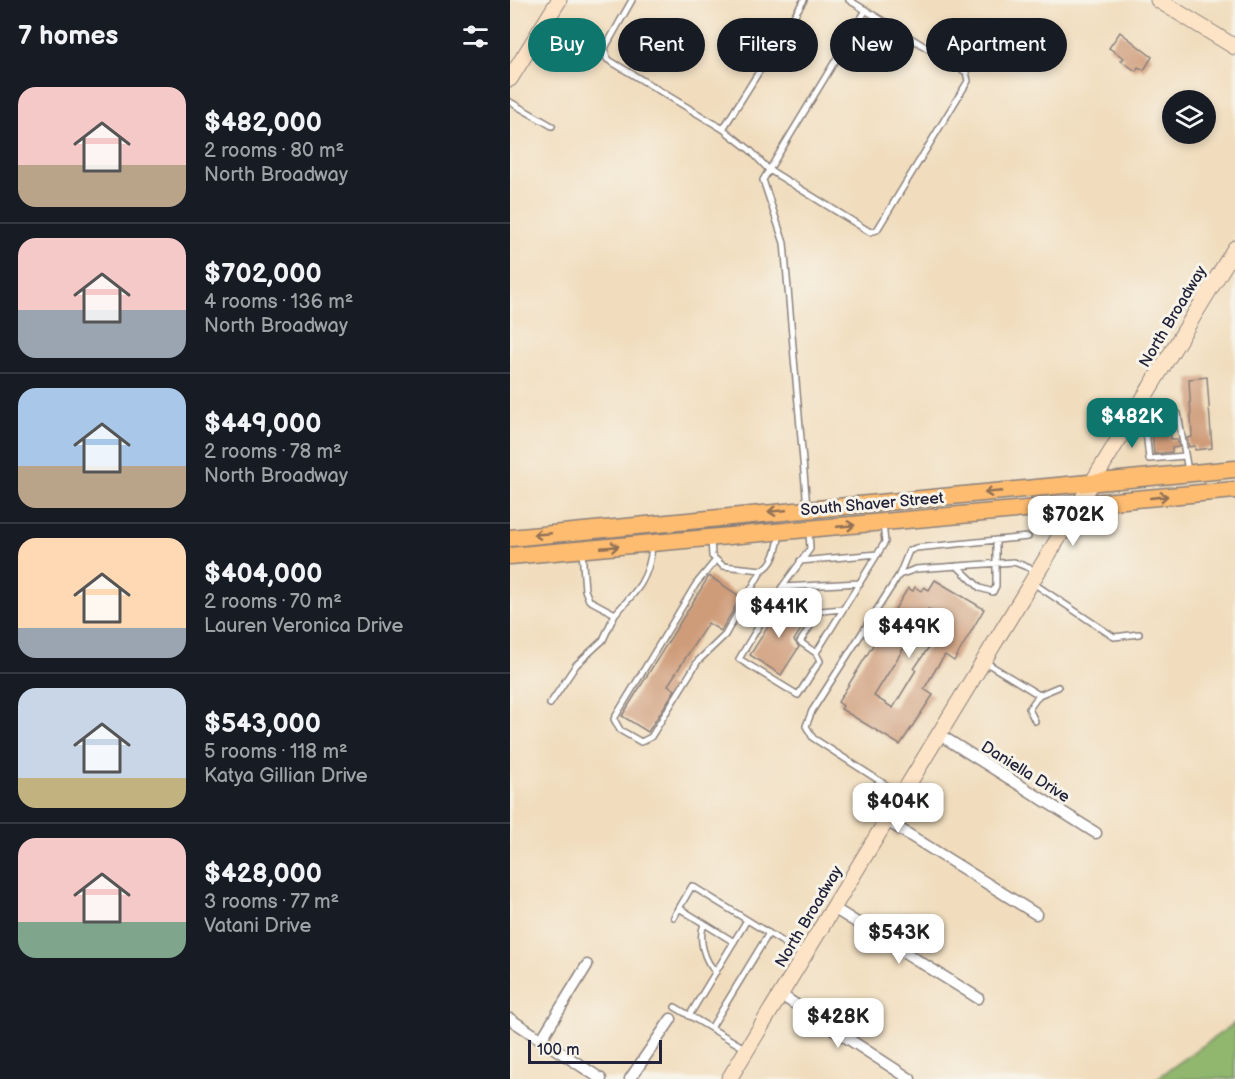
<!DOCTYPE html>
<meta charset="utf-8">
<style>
:root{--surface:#171b24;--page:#20242c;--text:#f1f3f6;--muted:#9ea1a6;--line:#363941;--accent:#0f766e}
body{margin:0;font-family:"Balsamiq Sans",sans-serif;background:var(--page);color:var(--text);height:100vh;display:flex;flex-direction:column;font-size:22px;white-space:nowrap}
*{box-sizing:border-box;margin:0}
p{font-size:20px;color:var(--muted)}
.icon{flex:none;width:33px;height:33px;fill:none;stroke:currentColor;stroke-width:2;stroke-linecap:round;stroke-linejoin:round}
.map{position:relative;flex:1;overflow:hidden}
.details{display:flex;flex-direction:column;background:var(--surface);width:510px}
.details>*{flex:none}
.guide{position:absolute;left:18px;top:18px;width:570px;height:54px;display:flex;gap:12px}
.tools{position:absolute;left:652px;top:90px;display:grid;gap:12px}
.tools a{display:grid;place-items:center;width:54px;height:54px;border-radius:50%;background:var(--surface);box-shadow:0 3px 9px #0003;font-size:30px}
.scale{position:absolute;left:18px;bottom:15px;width:134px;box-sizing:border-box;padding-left:6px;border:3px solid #22223b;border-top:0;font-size:16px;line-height:21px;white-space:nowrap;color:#22223b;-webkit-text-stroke:4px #f7f3e8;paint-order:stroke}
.price{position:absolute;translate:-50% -51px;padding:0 14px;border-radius:12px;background:#fff;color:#222;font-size:20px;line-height:39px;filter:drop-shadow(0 2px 3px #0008)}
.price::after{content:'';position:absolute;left:50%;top:36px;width:18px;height:14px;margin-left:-9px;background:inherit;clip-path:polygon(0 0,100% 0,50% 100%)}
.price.active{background:var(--accent);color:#fff}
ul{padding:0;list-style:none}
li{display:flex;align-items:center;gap:18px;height:150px;padding:0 18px}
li+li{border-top:2px solid var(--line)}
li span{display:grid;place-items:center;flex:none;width:168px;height:120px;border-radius:18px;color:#555}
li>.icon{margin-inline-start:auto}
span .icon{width:72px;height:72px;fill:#fffc;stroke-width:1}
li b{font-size:26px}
h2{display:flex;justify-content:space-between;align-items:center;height:72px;padding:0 18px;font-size:26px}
.tag{padding:0 21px;border-radius:27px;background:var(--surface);box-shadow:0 3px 9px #0003;font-size:21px;line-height:54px}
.tag.active{background:var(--accent);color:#fff}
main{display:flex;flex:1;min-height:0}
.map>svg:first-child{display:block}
.forest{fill:#90b76d;stroke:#596c54;stroke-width:1.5}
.building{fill:#cf9c7a;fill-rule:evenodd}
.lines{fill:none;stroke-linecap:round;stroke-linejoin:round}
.lane-casing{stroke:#8a807c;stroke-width:8}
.street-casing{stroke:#8a807c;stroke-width:13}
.secondary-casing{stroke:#8a807c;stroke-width:17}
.primary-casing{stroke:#8a807c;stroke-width:19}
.lane{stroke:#fff;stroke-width:5}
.street{stroke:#fff;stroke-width:10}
.secondary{stroke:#fee4c6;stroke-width:15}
.primary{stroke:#fdbc70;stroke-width:16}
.oneway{stroke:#906f56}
.labels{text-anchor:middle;stroke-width:6;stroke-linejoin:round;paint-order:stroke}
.street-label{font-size:16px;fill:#22223b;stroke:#f7f3e8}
</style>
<main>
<section class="details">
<h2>7 homes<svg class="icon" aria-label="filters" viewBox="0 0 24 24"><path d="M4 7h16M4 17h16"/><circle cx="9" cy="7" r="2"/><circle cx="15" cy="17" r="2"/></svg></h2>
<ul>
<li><span style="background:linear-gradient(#f6c9c9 65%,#b9a48a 0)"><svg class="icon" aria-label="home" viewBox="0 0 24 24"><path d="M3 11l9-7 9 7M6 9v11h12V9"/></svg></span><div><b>$482,000</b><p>2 rooms · 80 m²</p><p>North Broadway</p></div></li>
<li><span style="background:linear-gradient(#f6c9c9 60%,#9aa5b1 0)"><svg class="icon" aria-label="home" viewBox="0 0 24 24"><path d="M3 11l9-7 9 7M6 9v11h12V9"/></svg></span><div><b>$702,000</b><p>4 rooms · 136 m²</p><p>North Broadway</p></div></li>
<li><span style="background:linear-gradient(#a9c7e8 65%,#b9a48a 0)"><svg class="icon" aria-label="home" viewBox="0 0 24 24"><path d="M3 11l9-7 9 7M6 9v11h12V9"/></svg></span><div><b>$449,000</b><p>2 rooms · 78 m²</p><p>North Broadway</p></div></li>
<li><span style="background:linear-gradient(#ffd9b3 75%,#9aa5b1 0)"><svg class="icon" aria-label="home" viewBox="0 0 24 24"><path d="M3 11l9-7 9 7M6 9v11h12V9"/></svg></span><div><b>$404,000</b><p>2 rooms · 70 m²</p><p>Lauren Veronica Drive</p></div></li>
<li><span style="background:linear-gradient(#c9d6e8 75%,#c2b280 0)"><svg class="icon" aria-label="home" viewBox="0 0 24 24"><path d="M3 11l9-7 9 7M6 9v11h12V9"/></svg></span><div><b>$543,000</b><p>5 rooms · 118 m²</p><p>Katya Gillian Drive</p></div></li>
<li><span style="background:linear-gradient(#f6c9c9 70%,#7fa58c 0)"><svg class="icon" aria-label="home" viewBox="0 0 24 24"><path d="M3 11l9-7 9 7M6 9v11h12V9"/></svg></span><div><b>$428,000</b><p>3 rooms · 77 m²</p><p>Vatani Drive</p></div></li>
</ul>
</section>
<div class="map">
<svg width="725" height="1079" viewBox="0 0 725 1079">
<rect width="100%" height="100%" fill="#f7f3e8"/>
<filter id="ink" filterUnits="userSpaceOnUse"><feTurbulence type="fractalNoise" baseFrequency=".0167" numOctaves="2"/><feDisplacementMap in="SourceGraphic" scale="12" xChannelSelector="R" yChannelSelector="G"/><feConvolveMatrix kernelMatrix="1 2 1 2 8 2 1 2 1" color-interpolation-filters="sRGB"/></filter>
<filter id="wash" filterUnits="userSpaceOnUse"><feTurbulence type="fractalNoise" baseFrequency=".008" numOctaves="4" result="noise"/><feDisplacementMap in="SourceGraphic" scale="24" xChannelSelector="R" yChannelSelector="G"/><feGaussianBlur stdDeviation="1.35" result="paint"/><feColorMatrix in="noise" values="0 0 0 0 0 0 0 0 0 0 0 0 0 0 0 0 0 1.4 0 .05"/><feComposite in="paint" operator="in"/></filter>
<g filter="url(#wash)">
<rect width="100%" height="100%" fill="#f1ddbd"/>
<!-- forest -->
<path class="forest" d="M725,1023V1079H646Z"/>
<g id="blocks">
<!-- building -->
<path class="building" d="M610,32L642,57L634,70L628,67L626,71L611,61L614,58L599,48Z
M697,377L702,448L685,450V446L679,447L677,438L682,437L679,379Z
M660,424L661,439H667L669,447L662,448V452L644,454L642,430L644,425Z
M199,576L231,597L211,631L198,623L158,685L165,690L138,732L112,716Z
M425,580L474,609L444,661L435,655L427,667L414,689L423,695L390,745L331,709L333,706L328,702L398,588L403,591L405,587L411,591L414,587L419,590ZM418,609L437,620L404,669L406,670L383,708L364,696Z
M269,602L297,620L284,640L289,647L271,675L240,655L259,625L256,623Z"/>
</g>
</g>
<g filter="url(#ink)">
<use href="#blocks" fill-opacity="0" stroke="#8a807c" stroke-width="1.5"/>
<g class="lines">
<defs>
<path id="lane" d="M122,0L95,48L97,59L213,129
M294,0L213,129L240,150L258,169L360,232L367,230L458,81L456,72L339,0
M0,102L42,126
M643,415L636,431L639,459L675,456
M624,416L668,414L678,471
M297,507L274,243L253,180L356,10
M299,532L300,549L272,587L229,659L288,695L310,661L306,653L375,542L373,524
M201,539L202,556L213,566L252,570C265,564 267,547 270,534
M72,551L75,590L79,600L105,614C127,591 139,579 142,547
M205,561L186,584L104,719L110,730L131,742L141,737L188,661L215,635L252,570
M290,561L368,554
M447,566L470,588L483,592L486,586V540
M389,575L399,551L406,548L518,537
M523,583L604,637L629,634
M272,587L350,583
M274,588L310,611
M306,653L290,642L310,611L333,609
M475,662L529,695
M40,704L66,665L93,640L105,614
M525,721L519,709L529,695L548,687
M390,794L303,738L296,726L302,711L389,575L406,569L504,562L527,571
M169,908L224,942
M164,917L182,886L294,955
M194,924C188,939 194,961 206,972
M165,1007L236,1049
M179,1016L237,920
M201,1028L259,933"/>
<path id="street" d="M430,735L586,833
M377,821L526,914
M325,909L468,998
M271,995L400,1079
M0,1019L91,1079
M31,1040L77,965
M120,1079L161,1019"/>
<path id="secondary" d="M648,0L725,47
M0,79L49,0
M219,1079L725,248"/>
<path id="primary" d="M0,538L725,469
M0,556L725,490"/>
</defs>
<!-- lane casing -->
<use href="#lane" class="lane-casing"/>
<!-- street casing -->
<use href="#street" class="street-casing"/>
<!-- secondary casing -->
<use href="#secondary" class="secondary-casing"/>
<!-- primary casing -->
<use href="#primary" class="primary-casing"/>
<!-- lane -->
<use href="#lane" class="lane"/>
<!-- street -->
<use href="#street" class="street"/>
<!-- secondary -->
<use href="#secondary" class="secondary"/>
<!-- primary -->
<use href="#primary" class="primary"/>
</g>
<!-- one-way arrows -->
<defs><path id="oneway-shaft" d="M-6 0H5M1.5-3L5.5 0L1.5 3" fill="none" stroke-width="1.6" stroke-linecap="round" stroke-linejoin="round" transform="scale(1.5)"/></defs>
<g class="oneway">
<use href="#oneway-shaft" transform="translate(483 492) rotate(175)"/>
<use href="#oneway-shaft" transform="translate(649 497) rotate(-6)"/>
<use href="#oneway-shaft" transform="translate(267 511) rotate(175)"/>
<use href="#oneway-shaft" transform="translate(336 526) rotate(-5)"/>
<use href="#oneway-shaft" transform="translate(32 534) rotate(175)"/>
<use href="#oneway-shaft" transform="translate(100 547) rotate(-5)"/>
</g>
</g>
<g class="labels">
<!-- street labels -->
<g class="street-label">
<text transform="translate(662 316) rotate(-59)" y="6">North Broadway</text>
<text transform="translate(362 503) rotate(-5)" y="6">South Shaver Street</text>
<text transform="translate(516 771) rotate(32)" y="6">Daniella Drive</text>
<text transform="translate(298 916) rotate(-59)" y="6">North Broadway</text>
</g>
</g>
</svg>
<div class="tools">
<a><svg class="icon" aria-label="layers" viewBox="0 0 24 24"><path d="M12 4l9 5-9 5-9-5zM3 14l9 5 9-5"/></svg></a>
</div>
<div class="scale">100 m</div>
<b class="price active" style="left:622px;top:449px">$482K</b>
<b class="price" style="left:563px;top:547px">$702K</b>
<b class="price" style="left:269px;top:639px">$441K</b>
<b class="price" style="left:399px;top:659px">$449K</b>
<b class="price" style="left:388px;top:834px">$404K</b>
<b class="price" style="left:389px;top:965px">$543K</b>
<b class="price" style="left:328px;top:1049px">$428K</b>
<div class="guide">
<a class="tag active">Buy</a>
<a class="tag">Rent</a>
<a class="tag">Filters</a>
<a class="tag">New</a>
<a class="tag">Apartment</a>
</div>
</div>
</main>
